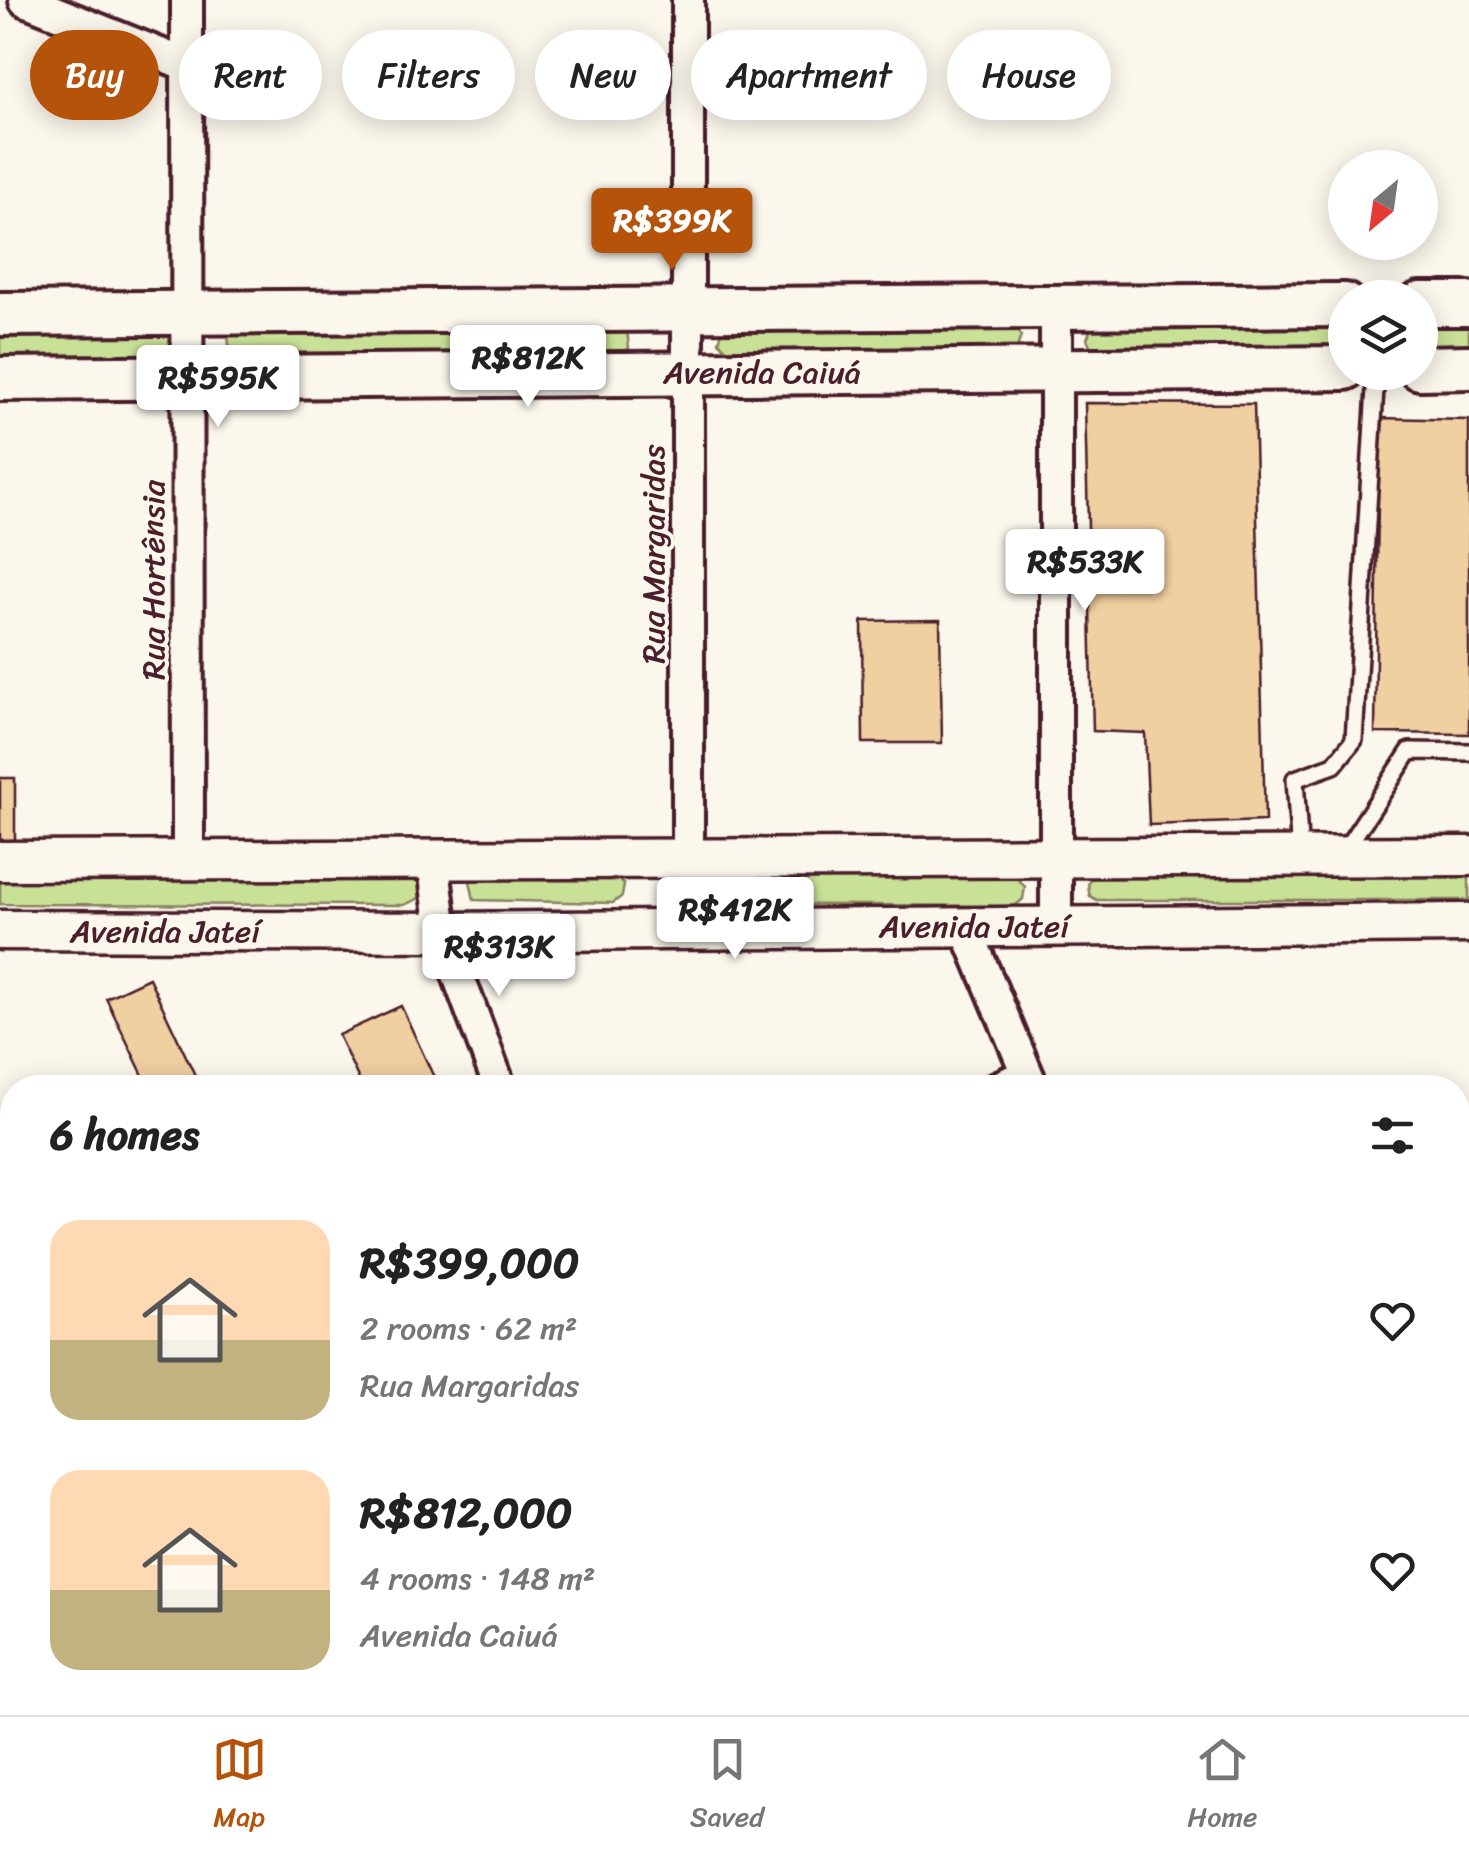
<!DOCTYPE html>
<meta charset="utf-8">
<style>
:root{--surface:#fff;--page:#f6f6f6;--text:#222;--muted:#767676;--line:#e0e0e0;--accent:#b45309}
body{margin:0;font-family:Sriracha,sans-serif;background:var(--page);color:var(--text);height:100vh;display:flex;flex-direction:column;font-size:38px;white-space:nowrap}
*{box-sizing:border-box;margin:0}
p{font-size:32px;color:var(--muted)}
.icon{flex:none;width:55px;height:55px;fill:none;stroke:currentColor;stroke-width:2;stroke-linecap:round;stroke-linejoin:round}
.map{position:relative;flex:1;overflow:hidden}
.sheet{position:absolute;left:0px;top:1075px;width:1470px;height:640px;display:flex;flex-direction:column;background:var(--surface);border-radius:40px 40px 0 0;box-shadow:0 5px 25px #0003}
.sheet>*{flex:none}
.banner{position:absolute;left:30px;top:30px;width:1410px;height:90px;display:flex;gap:20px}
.needle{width:65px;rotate:209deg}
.fabs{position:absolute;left:1328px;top:150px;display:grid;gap:20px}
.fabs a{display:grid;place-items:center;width:110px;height:110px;border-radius:50%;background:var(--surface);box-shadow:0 5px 25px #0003;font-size:50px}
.price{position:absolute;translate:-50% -85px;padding:0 22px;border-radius:10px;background:#fff;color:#222;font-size:32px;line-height:65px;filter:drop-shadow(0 2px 5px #0008)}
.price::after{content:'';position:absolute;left:50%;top:60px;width:30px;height:22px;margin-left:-15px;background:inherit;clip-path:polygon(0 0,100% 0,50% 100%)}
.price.current{background:var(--accent);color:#fff}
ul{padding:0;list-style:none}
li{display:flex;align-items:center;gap:30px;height:250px;padding:0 50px}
li span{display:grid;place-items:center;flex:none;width:280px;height:200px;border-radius:30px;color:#555}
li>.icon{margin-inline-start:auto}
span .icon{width:120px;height:120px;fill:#fffc;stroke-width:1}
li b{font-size:42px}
h2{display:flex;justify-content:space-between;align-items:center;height:120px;padding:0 50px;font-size:42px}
.tag{padding:0 35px;border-radius:45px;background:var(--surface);box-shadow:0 5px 25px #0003;font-size:35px;line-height:90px}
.tag.current{background:var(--accent);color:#fff}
.tab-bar{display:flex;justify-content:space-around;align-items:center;height:140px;border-top:2px solid var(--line);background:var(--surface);font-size:28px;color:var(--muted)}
.tab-bar a{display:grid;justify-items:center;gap:5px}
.tab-bar .current{color:var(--accent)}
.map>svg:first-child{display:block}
.green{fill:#c8e197;stroke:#898061;stroke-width:2.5}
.building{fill:#f0cfa1;stroke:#4a1f2b;stroke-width:2.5}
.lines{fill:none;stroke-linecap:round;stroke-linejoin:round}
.service-casing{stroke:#4a1f2b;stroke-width:22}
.minor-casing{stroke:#4a1f2b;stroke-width:38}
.tertiary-casing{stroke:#4a1f2b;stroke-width:45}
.secondary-casing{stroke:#4a1f2b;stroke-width:50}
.service{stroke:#fbf7ec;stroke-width:15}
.minor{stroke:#fbf7ec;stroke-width:30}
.tertiary{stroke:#fbf7ec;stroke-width:38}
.secondary{stroke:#fbf7ec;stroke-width:42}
.labels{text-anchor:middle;stroke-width:8;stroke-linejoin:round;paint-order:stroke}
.street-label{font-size:32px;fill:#4a1f2b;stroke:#fbf7ec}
</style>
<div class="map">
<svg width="1469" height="1715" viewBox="0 0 1469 1715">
<rect width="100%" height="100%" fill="#fbf7ec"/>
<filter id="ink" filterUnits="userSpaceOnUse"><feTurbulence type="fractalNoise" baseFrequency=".01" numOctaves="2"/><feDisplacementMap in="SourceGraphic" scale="20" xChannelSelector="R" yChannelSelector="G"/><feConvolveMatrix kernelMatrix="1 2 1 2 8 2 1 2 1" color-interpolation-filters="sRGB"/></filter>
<g filter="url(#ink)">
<!-- green -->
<path class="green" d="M1420,318H1469V350H1420Z
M1345,319V350L1099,351L1091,347L1087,339L1092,325Z
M0,327L170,330L175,340L171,353L163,359H0Z
M233,328L627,329L629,348L620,355L239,354L229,345L228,334Z
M723,328H1017L1021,336L1016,351L733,355L719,342Z
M1469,871V900H1097L1090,896C1087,885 1087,879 1097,872Z
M478,875L616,876L624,885L622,896L613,903L474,900L470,881Z
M1007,875L1016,877L1025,887L1023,899L1015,906L731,904L722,899V881L729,878Z
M413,877L424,885L420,898L404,905L0,904V879Z"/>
<!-- building -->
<path class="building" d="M1085,403L1254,404L1265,821L1149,825L1145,733L1093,731Z
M1379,418L1469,420V734L1375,733Z
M940,620L942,743H863L862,621Z
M0,778H15V844H0Z
M149,978L201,1088H149L106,998Z
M401,1006L439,1088H363L338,1035Z
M192,1702H266L261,1715H187Z
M285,1702H330L338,1711L336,1715H280Z"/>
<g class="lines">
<defs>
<path id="service" d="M1343,853L1410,751L1469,752
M1300,856L1295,779L1334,765L1354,740L1376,372"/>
<path id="minor" d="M25,0L187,65
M187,0L188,860
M688,0V929
M433,859L442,932L500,1088
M965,926L1033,1088
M1056,926V307
M997,1088L1027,1074
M1458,1439L1469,1434
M753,1702L759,1715
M1291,1702L1297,1715
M77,1715L82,1702
M805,1715L835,1702"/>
<path id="tertiary" d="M0,861L1469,856
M0,930L442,932L1469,923"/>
<path id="secondary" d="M1420,304H1469
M0,314L1345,305
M1420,368L1469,367
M0,379L1345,368
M0,1214L12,1226
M0,1312L12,1325
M394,1702L407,1715
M493,1702L505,1715"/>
</defs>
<!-- service casing -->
<use href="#service" class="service-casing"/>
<!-- minor casing -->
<use href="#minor" class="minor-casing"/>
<!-- tertiary casing -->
<use href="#tertiary" class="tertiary-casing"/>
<!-- secondary casing -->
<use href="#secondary" class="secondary-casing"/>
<!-- service -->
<use href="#service" class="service"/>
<!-- minor -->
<use href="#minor" class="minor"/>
<!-- tertiary -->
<use href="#tertiary" class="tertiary"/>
<!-- secondary -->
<use href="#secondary" class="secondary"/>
</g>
</g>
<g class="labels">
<!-- street labels -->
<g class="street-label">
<text x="762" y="383">Avenida Caiuá</text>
<text transform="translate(653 554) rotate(-90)" y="11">Rua Margaridas</text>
<text transform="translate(153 580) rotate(-90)" y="11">Rua Hortênsia</text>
<text x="974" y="937">Avenida Jateí</text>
<text x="165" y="942">Avenida Jateí</text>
</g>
</g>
</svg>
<div class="fabs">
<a><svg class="needle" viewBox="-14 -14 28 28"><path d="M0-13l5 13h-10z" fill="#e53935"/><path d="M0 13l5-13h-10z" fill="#767676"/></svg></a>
<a><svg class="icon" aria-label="layers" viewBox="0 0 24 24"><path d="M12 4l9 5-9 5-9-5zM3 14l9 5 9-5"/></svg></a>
</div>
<b class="price current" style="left:672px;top:273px">R$399K</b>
<b class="price" style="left:528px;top:410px">R$812K</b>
<b class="price" style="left:218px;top:430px">R$595K</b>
<b class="price" style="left:1085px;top:614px">R$533K</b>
<b class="price" style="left:735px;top:962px">R$412K</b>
<b class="price" style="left:499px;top:999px">R$313K</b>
<div class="banner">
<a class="tag current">Buy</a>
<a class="tag">Rent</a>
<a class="tag">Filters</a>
<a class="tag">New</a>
<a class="tag">Apartment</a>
<a class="tag">House</a>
</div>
<section class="sheet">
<h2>6 homes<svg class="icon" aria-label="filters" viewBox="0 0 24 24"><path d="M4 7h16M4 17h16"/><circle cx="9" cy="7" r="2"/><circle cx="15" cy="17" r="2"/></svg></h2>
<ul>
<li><span style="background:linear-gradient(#ffd9b3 60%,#c2b280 0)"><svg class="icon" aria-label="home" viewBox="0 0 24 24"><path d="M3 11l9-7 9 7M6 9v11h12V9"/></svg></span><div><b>R$399,000</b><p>2 rooms · 62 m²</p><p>Rua Margaridas</p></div><svg class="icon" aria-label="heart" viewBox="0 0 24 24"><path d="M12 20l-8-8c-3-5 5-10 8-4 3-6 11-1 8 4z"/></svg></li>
<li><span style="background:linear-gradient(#ffd9b3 60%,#c2b280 0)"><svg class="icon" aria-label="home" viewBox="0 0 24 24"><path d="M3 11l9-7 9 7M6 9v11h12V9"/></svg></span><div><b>R$812,000</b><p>4 rooms · 148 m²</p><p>Avenida Caiuá</p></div><svg class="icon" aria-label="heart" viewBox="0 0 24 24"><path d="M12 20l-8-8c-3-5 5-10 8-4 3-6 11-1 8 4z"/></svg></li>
</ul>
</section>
</div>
<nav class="tab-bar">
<a class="current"><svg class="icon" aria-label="map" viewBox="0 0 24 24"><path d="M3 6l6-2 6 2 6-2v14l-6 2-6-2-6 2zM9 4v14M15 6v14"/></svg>Map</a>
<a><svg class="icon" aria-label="saved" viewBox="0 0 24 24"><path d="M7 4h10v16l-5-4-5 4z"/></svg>Saved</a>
<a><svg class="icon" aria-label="home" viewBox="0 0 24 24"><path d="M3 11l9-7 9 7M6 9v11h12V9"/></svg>Home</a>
</nav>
